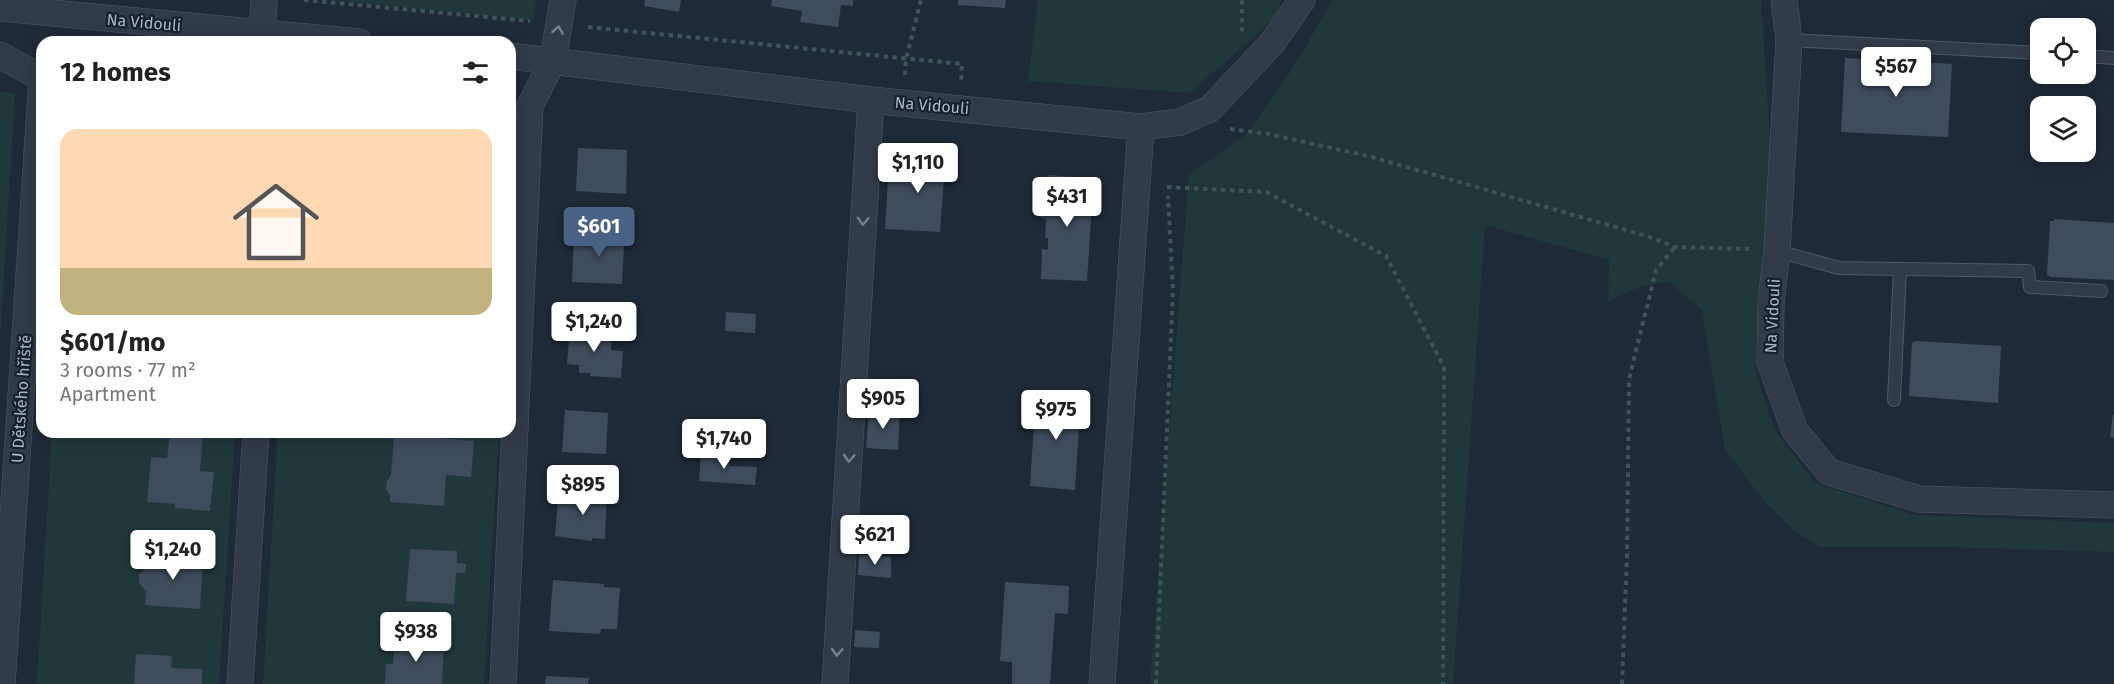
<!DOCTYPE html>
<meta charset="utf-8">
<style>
:root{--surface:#fff;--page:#f2f2f2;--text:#222;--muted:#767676;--accent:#496185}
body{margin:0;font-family:"Fira Sans",sans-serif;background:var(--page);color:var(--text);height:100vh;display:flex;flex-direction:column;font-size:22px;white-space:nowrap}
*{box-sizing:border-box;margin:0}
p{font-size:20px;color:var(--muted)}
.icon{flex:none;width:33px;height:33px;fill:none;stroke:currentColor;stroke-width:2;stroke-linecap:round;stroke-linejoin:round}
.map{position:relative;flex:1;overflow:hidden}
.drawer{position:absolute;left:36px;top:36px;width:480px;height:402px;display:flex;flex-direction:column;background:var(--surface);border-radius:18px;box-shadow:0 3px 15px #0003}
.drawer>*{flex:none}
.controls{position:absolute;left:2030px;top:18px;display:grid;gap:12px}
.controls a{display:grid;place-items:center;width:66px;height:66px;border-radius:12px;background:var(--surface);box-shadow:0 3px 15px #0003;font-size:30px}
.price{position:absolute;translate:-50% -51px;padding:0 14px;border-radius:6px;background:#fff;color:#222;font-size:20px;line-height:39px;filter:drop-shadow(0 2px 3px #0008)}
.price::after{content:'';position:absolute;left:50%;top:36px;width:18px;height:14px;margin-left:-9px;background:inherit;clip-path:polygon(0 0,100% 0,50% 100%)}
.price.active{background:var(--accent);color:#fff}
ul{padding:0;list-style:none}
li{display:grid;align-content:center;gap:12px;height:318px;padding:0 24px}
li span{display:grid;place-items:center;height:186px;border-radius:18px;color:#555}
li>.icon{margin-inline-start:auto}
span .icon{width:108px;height:108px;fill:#fffc;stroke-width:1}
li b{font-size:26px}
h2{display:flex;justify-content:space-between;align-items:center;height:72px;padding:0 24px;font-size:26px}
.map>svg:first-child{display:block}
.green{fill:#21383a;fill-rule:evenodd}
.building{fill:#3f4c5d}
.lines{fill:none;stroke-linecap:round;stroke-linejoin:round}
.lane-casing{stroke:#4f5966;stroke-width:14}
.street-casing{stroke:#4f5966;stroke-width:27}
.path{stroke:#3e5456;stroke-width:4;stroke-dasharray:4.5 4.5;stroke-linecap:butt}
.lane{stroke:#323c48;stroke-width:12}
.street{stroke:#323c48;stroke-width:26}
.oneway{stroke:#757f8d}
.labels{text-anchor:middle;stroke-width:4.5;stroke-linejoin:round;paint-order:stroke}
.street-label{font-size:16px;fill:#acb6c5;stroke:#17212c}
</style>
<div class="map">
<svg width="2114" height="684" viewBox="0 0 2114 684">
<rect width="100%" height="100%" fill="#1e2a37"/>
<!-- green -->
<path class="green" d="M331,0H536L533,20Z
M1038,0H1282L1274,19L1190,93L1028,81Z
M1333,0H1761L1777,251L1757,299L1756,374L1775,431L1815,483L1915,515L2114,523V552L1946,547H1820L1793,530L1764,501L1725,449L1702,310L1669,282L1641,286L1608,301L1609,260L1485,225L1453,684H1150L1189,174L1247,134L1291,71Z
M0,92L15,93L0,340Z
M510,123L517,124L510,243Z
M52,432H235L219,684H37ZM170,433L203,436L200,471L214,472L210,511L175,508V504L147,502L151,457L167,458Z
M278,432H499L484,684H263Z"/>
<!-- building -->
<path class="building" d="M645,0H681L679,12L644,6Z
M772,0H853V6L841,5L838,27L800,22L802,11L771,6Z
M958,0H1006L1005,8L958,5Z
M1845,58L1952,64L1948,137L1841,132Z
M578,148L627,150L626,194L576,191Z
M912,149L946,151L940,232L885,229L888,178L910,180Z
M1049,175L1089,178V188L1093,189L1087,281L1041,279L1042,249L1048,250V238H1045L1046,220L1036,215L1047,191Z
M2054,219L2114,223V280L2051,277L2047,275L2050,221H2054Z
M601,228L625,229L622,284L572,282L574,235L600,237Z
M726,312L756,314L755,333L725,331Z
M570,327L612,330L611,350L623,351L621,378L590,376V373H579V365L567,364Z
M1916,341L2001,346L1998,403L1909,396L1912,343Z
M1036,392L1081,394L1075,490L1030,486Z
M869,409L900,411L898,450L866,448Z
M565,410L608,413L606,454L562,452Z
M2113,415H2114V438L2110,437Z
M170,433L203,436L200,471L214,472L210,511L175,508V504L147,502L151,457L167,458Z
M394,436L429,438L436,436L438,438L474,441L471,477L446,475L444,506L390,502V496L386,489L387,481L391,475Z
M701,450L730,452L729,466L757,467L755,485L699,481Z
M582,489L607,491L605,539L592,538V541L555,536L558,498L580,499Z
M861,529L893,531L892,551L860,549Z
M410,549L457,551V563L466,564L465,573H456L454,604L406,601Z
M149,553L203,556L200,609L145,605L146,591L139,583V574L147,567Z
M859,555L891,557V578L858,575Z
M553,580L604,584V587L620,588L617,629H601L600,634L549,631Z
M1005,582L1069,586L1068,614L1055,613L1050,684H1012V662L1000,661Z
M855,630L880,632L879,648L854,647Z
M395,640L444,642L442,684H385L386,664H393Z
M136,654L172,656L171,668L202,669V684H134Z
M546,676L589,678L588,684H545Z"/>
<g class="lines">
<defs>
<path id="lane" d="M1789,40L2040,53
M2085,56L2114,58
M1777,251L1839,268L2028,271L2030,287L2101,291
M1894,400L1900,269"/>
<path id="street" d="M1784,0L1789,40L1777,251L1771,302L1770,362L1795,431L1829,472L1919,499L2114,505
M0,8L359,42
M262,33L264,0
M0,55L42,78
M510,56L871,100L1141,127L1180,122L1210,109L1272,43L1302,0
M2,684L42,78
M240,684L256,432
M503,684L530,106L553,60L563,0
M835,684L871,100
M1102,684L1141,127"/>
</defs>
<!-- lane casing -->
<use href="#lane" class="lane-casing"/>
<!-- street casing -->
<use href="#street" class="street-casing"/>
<!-- path -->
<path class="path" d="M304,0L530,21
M1242,0V34
M588,27L962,64L961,80
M905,75L906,59L921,0
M1230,129L1269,134L1372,157L1650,237L1675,247L1749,249
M1167,187L1266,192L1386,256L1444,367L1443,684
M1156,684L1173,291L1168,196
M1622,684L1627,555L1629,379L1656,270L1675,247"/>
<!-- lane -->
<use href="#lane" class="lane"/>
<!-- street -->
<use href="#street" class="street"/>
</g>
<!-- one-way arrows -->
<defs><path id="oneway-chevron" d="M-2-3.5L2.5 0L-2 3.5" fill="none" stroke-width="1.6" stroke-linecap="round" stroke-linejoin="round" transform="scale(1.5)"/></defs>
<g class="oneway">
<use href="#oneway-chevron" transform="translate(558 30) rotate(-81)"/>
<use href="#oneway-chevron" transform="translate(863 221) rotate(93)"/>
<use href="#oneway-chevron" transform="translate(849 458) rotate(93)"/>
<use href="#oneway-chevron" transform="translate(837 652) rotate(93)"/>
</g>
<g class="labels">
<!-- street labels -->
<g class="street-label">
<text transform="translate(144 22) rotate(5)" y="6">Na Vidouli</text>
<text transform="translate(932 105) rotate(5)" y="6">Na Vidouli</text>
<text transform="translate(1772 316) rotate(-87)" y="6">Na Vidouli</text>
<text transform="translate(21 399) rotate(-86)" y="6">U Dětského hřiště</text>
</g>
</g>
</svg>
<div class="controls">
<a><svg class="icon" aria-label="locate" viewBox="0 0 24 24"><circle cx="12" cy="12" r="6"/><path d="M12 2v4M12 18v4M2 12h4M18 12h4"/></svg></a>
<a><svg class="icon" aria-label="layers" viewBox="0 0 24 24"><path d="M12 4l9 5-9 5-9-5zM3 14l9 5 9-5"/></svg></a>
</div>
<b class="price" style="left:1896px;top:98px">$567</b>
<b class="price" style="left:918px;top:194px">$1,110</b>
<b class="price" style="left:1067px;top:228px">$431</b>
<b class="price active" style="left:599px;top:258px">$601</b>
<b class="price" style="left:594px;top:353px">$1,240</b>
<b class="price" style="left:883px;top:430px">$905</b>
<b class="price" style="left:1056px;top:441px">$975</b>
<b class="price" style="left:724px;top:470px">$1,740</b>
<b class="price" style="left:583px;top:516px">$895</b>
<b class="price" style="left:875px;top:566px">$621</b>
<b class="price" style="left:173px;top:581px">$1,240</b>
<b class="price" style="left:416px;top:663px">$938</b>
<section class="drawer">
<h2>12 homes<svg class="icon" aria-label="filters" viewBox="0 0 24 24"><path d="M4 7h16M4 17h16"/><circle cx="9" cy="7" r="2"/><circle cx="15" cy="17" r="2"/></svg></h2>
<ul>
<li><span style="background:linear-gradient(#ffd9b3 75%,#c2b280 0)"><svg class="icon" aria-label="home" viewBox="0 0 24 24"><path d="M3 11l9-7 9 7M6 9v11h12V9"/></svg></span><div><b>$601/mo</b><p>3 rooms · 77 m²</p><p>Apartment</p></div></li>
</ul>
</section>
</div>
